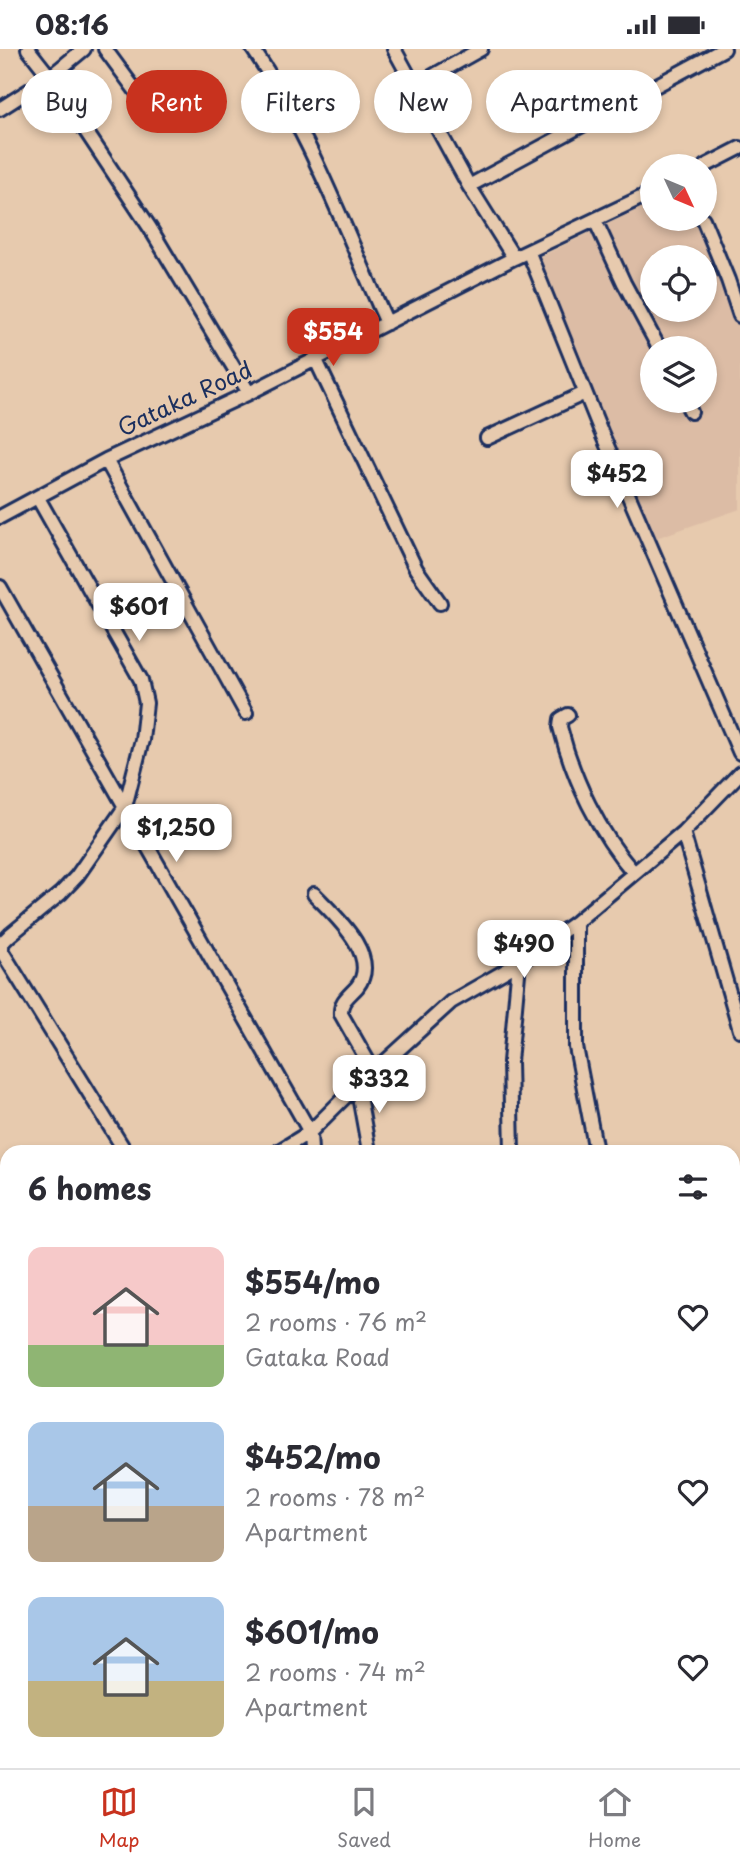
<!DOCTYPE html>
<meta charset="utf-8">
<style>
:root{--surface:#fff;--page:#f2f2f3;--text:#2b2b33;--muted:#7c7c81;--line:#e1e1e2;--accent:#c8321e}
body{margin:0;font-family:"Playpen Sans",sans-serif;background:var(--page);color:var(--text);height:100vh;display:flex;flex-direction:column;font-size:26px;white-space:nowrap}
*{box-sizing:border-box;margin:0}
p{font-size:23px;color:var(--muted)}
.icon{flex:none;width:38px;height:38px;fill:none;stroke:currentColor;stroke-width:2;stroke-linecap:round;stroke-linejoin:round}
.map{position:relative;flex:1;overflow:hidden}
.panel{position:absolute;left:0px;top:1096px;width:740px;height:625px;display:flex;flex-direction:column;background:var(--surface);border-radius:21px 21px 0 0;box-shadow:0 4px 10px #0003}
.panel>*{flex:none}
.guide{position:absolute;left:21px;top:21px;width:698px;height:63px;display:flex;gap:14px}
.needle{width:46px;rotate:134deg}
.tools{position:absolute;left:640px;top:105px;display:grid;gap:14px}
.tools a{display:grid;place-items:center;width:77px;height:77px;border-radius:50%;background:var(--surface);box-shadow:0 4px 10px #0003;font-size:35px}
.price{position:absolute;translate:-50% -60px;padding:0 16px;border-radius:14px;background:#fff;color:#222;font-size:23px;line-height:46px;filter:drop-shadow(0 2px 4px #0008)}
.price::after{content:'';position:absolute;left:50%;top:42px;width:21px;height:16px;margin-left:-10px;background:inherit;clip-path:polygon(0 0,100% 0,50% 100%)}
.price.current{background:var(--accent);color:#fff}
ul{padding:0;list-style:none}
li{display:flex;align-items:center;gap:21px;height:175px;padding:0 28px}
li span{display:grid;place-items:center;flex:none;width:196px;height:140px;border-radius:14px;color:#555}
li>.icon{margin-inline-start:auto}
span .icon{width:84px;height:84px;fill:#fffc;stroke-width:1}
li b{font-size:30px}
h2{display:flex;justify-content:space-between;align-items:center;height:84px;padding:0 28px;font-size:30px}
.chip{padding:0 24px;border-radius:32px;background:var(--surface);box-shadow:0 4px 10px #0003;font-size:24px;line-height:63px}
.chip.current{background:var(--accent);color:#fff}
.status{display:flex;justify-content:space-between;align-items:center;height:49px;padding:0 35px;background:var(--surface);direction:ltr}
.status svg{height:19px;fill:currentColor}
.tabs{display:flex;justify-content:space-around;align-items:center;height:98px;border-top:2px solid var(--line);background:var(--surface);font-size:19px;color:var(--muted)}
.tabs a{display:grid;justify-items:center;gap:4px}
.tabs .current{color:var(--accent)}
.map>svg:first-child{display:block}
.built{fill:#dcbca5;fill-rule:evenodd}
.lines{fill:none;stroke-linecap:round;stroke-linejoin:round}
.river{stroke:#91daf2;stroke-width:23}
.minor-casing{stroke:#1b2f5e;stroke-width:18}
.minor{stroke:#e7caae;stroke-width:12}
.labels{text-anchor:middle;stroke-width:6;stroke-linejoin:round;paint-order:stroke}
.street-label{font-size:23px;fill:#1b2f5e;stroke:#e7caae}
</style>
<div class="status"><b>08:16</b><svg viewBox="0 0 49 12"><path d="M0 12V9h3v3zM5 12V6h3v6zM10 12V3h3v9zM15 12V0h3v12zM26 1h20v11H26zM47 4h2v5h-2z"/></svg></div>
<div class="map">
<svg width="740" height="1719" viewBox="0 0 740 1719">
<rect width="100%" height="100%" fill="#e7caae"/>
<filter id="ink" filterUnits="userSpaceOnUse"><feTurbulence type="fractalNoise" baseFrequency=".0143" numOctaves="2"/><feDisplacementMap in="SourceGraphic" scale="14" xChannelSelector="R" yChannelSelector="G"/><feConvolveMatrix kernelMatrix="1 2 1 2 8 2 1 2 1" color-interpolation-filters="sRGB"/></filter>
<g filter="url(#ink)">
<!-- built -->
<path class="built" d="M653,153V170H699L740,280V460L656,489L610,390L536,210ZM653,208H705V261H653ZM653,299H705V352H653Z"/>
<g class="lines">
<!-- river -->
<path class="river" d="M733,1289L740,1286
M288,1713L289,1719"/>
<defs>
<path id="minor" d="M28,0L50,28L150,179L249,344
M105,0L158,72
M253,0C310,84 345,182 387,274
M394,0L469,137L514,209
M415,37L481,0
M0,60L50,28L84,0
M705,117L740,99
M469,137L724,0
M703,170L728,231L740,267
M595,171L624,234L659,299
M529,204L602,385L740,704
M315,309L416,520L440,554
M685,352L691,363
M487,389L585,344
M106,411L246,664
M38,449L141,631L146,654L142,691L125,758L77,827L61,844L10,886L3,893L1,901L125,1102
M0,468L106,411L249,344L514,209L653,143
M0,538L310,1083L311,1102
M568,666L561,670L560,678C573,730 599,784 634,824
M683,783L740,981
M314,845C333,865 382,907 357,938C349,947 340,952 341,965L374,1023
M576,873V998L596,1102
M357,1036L369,1102
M279,1102L310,1083L357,1036L374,1023L451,953L519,914L576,873L683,783L740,724
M512,1102L510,1013L519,914
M0,1317L7,1311
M0,1412L7,1429
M0,1637L7,1645"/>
</defs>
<!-- minor casing -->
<use href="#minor" class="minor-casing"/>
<!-- minor -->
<use href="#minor" class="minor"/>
</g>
</g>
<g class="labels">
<!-- street labels -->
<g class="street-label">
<text transform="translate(185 350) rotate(-25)" y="8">Gataka Road</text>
</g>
</g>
</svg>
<div class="tools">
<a><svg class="needle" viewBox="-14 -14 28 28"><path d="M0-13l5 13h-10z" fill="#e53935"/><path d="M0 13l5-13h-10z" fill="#7c7c81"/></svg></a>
<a><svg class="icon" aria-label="locate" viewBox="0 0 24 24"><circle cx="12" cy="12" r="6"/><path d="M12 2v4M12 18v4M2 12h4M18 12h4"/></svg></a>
<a><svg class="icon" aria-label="layers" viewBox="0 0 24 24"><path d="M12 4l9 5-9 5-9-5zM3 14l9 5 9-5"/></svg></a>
</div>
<b class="price current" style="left:333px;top:319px">$554</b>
<b class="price" style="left:617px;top:461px">$452</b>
<b class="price" style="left:139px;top:594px">$601</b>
<b class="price" style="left:176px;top:815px">$1,250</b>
<b class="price" style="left:524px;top:931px">$490</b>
<b class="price" style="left:379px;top:1066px">$332</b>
<div class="guide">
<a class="chip">Buy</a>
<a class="chip current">Rent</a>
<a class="chip">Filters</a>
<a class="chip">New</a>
<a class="chip">Apartment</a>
</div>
<section class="panel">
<h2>6 homes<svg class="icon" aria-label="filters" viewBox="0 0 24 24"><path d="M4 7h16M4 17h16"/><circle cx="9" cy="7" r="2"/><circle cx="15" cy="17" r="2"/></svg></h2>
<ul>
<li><span style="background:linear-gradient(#f6c9c9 70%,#8fb573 0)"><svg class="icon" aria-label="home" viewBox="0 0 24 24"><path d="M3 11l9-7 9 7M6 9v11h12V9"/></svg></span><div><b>$554/mo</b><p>2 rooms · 76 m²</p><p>Gataka Road</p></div><svg class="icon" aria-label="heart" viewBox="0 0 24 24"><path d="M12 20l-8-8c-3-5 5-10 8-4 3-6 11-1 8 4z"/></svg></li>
<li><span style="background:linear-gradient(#a9c7e8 60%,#b9a48a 0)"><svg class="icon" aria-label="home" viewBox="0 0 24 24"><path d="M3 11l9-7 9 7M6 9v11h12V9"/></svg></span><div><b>$452/mo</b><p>2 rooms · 78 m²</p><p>Apartment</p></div><svg class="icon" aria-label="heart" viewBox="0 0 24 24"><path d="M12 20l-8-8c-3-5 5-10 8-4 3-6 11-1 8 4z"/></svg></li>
<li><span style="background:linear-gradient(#a9c7e8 60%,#c2b280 0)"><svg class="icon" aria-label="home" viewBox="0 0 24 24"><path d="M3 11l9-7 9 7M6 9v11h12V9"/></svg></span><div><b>$601/mo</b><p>2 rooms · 74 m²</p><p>Apartment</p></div><svg class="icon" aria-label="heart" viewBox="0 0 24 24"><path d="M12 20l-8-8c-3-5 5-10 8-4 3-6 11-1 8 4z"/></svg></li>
</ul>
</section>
</div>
<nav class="tabs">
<a class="current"><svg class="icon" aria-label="map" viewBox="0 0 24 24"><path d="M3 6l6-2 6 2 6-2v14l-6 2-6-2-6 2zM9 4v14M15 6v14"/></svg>Map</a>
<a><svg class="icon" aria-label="saved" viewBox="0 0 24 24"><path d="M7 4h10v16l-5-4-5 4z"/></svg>Saved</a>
<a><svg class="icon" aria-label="home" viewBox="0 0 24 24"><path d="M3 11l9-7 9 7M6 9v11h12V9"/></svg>Home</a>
</nav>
